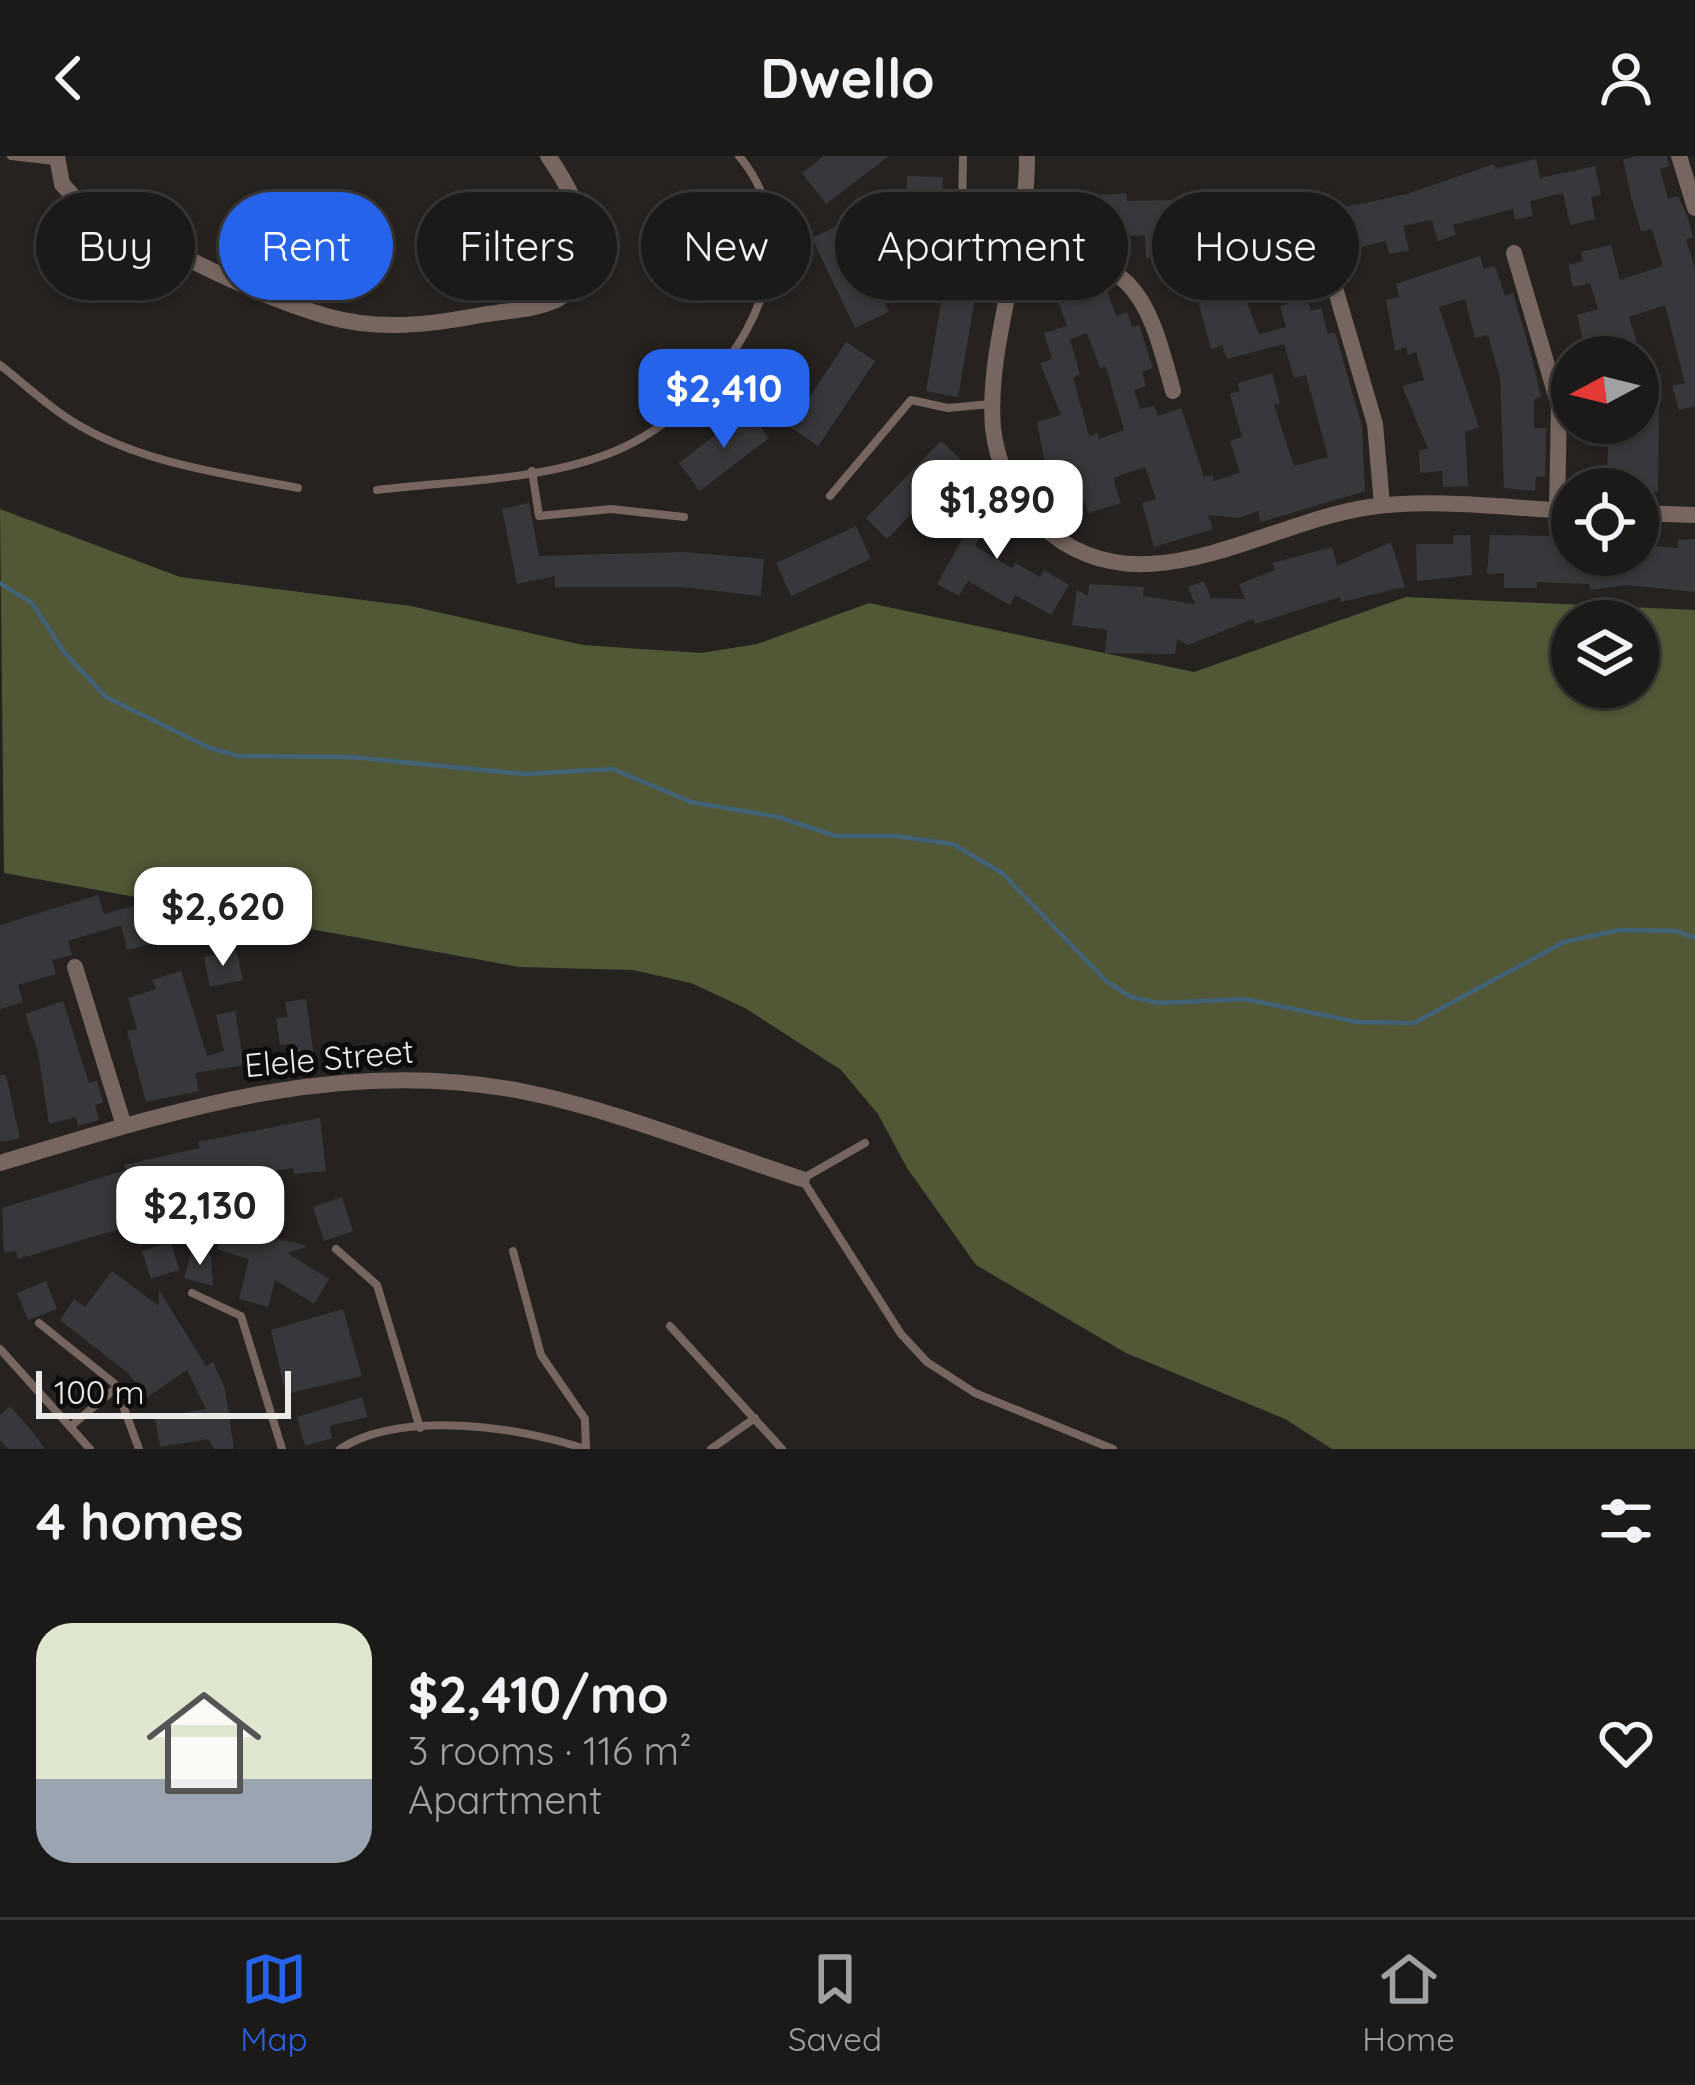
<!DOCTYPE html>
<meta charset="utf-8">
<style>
:root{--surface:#1c1a18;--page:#292725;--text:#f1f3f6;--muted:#a0a1a2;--line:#3a3837;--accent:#2563eb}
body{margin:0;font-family:Quicksand,sans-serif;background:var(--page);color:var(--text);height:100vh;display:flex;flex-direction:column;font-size:45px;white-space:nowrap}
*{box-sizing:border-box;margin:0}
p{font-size:39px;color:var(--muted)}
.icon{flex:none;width:66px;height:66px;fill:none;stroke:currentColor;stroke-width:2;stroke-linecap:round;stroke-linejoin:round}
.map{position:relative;height:1293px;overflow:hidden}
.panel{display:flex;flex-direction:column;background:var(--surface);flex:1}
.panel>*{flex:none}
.guide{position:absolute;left:36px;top:36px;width:1623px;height:108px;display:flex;gap:24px}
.needle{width:78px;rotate:263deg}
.tools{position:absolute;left:1551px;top:180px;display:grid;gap:24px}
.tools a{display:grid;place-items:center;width:108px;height:108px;border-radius:50%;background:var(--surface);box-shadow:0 3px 9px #0004,0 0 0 3px var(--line);font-size:60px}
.scale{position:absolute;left:36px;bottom:30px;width:255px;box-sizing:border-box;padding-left:12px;border:6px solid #eceae8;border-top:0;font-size:33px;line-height:42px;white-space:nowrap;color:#eceae8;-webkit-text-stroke:9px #0e0c0b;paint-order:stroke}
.price{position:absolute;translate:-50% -102px;padding:0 27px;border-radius:24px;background:#fff;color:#222;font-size:39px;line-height:78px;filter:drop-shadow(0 3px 6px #0008)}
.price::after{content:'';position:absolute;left:50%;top:72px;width:36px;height:27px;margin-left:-18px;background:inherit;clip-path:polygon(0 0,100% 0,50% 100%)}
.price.selected{background:var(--accent);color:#fff}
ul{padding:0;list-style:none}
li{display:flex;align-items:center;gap:36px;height:300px;padding:0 36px}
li+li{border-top:3px solid var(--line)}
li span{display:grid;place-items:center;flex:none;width:336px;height:240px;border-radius:36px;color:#555}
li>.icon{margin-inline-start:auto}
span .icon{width:144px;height:144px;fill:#fffc;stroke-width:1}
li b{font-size:51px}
h2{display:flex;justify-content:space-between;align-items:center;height:144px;padding:0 36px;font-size:51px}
.tag{padding:0 42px;border-radius:54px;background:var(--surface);box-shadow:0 3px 9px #0004,0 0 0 3px var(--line);font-size:42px;line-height:108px}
.tag.selected{background:var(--accent);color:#fff}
header{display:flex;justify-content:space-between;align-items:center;height:156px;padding:0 36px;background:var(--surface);font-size:54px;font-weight:700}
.dock{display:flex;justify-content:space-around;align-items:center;height:168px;border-top:3px solid var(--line);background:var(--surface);font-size:33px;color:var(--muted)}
.dock a{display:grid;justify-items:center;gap:6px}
.dock .selected{color:var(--accent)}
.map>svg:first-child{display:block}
.forest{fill:#525736;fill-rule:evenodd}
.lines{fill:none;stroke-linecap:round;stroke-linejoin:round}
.stream{stroke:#426277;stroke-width:4.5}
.building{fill:#38383c;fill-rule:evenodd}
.lane{stroke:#776660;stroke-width:8}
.street{stroke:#776660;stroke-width:16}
.labels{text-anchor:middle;stroke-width:10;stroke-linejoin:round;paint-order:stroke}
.street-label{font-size:33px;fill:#eceae8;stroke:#0e0c0b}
</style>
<header><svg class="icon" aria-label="back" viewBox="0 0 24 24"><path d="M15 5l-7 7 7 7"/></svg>Dwello<svg class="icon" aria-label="person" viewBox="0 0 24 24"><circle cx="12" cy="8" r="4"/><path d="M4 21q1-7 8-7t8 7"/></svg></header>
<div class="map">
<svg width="1695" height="1293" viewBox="0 0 1695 1293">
<rect width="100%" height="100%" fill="#262220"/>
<!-- forest -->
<path class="forest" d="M0,353L180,421L411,450L583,489L701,497L757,488L869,447L1194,516L1406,441L1695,454V1293H1332L1285,1263L1126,1197L976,1109L907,1012L878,958L841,914L745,852L691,827L633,814L519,811L4,717ZM1572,465H1638V531H1572Z"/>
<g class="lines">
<!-- stream -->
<path class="stream" d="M0,427L32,447L64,496L106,541L210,592L238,600L351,601L524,618L613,613L691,646L778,661L836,680H895L953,688L1002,717L1106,825L1131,841L1159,847L1245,843L1357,866L1414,867L1564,786L1619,774L1676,775L1695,782"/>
</g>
<!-- building -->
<path class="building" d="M824,0H889L826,48L802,17Z
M1637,0H1667L1669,10L1660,13L1668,43L1678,40L1688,62L1693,81L1686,83L1695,113V250L1679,254L1672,230L1685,227L1665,149L1629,161L1652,236L1659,234L1658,336L1633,333V317H1607L1609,270L1634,272L1638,267V201H1587L1577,159L1598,153L1590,127L1573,131L1568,109L1583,105L1581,96L1611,89L1620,124L1663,110L1652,73L1641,76L1631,40L1623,4Z
M1536,3L1540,22L1595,10L1601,39L1591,41L1595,63L1570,69L1563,37L1530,45L1533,60L1515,64L1513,53L1453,69L1456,79L1438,85L1432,64L1403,70L1409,94L1389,98L1386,85L1309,104L1300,75L1275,81L1280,97L1260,98L1249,58L1278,51L1282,62L1321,51L1322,56L1407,38L1494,8L1495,13Z
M907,20L943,21L940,115L904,114Z
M1126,37L1127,45L1222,43L1225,100L1146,102L1145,79L1105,82L1098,65L1078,67L1076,41Z
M846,66L889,156L855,172L812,82Z
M1480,100L1484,113L1495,110L1505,140L1513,137L1533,206L1541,241L1534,243V272H1546L1545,321L1536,320L1535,335L1504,332L1500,222L1488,179L1475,182L1465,143L1439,151L1479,271L1465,276L1468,330L1443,331L1442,315L1420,317L1419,294L1428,293L1402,230L1424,224L1416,196L1408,199L1406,191L1395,195L1386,144L1399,141L1396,128Z
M1236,118L1259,178L1286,171L1280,150L1307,142L1311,155L1321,152L1328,178L1335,176L1362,270L1365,335L1261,366L1258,355L1239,362L1208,359L1213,373L1154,391L1142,347L1156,343L1145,311L1113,322L1121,347L1088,357L1085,346L1071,350L1059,310L1046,313L1037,266L1061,259L1040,207L1052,203L1044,177L1067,170L1054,134L1089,121L1093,134L1105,130L1116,160L1127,156L1132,171L1139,169L1153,212L1142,216L1146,230L1134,234L1140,253L1154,250L1158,260L1181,252L1204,321L1212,319L1214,325L1240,317L1230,285L1242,281L1230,238L1240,235L1238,227L1272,217L1280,248L1274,249L1294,310L1328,301L1306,219L1294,222L1284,188L1227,203L1222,189L1211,193L1199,148L1221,141L1216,124ZM1087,177L1100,212L1106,211L1124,274L1099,283L1097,277L1089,280L1073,221L1080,219L1070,183Z
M944,130L976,136L958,241L926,235Z
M846,186L875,205L818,290L790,271Z
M748,254L769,282L700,335L679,307Z
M941,285L962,305L887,383L866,362Z
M974,326L995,327L994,341H1003L1009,351V362L992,361L991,372H985L975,390L1012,412L1015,407L1040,421L1044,414L1069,429L1051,459L1015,439L1010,449L968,425L959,440L937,428L971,367Z
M529,347L539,400L684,396L764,403L761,440L681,431H555V420L517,428L502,353Z
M856,370L871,403L791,440L776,407Z
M1550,374L1572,375V399L1611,403L1643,402L1644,389L1678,392V384L1695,383V436L1627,429L1590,434V428L1537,426V432H1504V417L1487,418L1490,379L1550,380Z
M1453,379H1470L1472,419L1417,425L1416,388H1453Z
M1391,386L1405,431L1341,446L1340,441L1255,468L1253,463L1188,489L1177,483L1175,498L1105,497L1107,474L1072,469L1077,434L1088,440L1089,428L1144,431L1143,440L1195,448L1188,431L1204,425L1211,442L1245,443L1239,428L1275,414L1272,407L1332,391L1337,410Z
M98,739L104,758L149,746L159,786L127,794L121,769L68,785L72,799L52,804L56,818L18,829L23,846L0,853V769Z
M236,794L243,824L210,831L204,801Z
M181,815L207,900L224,895L216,859L235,855L244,909L195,917L199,935L146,946L127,875L137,873L128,842L156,833L152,824Z
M306,843L314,902L292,905L290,888L280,889L276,862L288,861L285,846Z
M63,845L89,927L97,925L103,947L95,949L99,964L78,970L76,961L49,968L38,896L25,858Z
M0,919H6L20,982L0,986Z
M320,962L326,1015L294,1018L293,1012L240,1020L243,1032L180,1047L193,1051L18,1103L16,1094L4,1097L2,1052L126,1014L124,1009L200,992L198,986Z
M342,1041L353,1075L324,1085L313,1051Z
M227,1062L258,1072L256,1078L309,1090L287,1097L329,1123L314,1148L275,1124L268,1151L239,1143L249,1103L217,1093Z
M171,1086L179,1114L151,1123L142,1095Z
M192,1094L211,1099L213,1130L184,1122Z
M112,1115L159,1150V1134L206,1210L213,1206L225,1233L234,1293H214L208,1283L160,1291L155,1262L206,1253L187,1214L146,1242L129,1218L60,1164L74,1143L85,1151Z
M46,1125L57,1153L28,1164L17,1137Z
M343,1153L362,1220L286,1238L271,1174Z
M362,1241L367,1261L329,1270L332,1282L305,1290L297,1261Z
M10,1250L31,1274L45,1293H8L0,1284V1259Z"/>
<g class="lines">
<!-- lane -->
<path class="lane" d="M11,0L55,5
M963,2L961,105L1013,112
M0,209C27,230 53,255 82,271C147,308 226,318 298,332
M532,315L539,360L611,353L684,361
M377,334C451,325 535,325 605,299C714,260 828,106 739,0
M830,340L911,244L948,252L991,248
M865,987L802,1023L901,1178L927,1206L975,1237L1113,1293
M336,1093L377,1129L420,1272
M513,1095L541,1199L585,1263L586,1293
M192,1137L241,1160L282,1293
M39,1167L115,1228L139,1293
M670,1170L782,1293
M0,1193L90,1293
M70,1271L117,1231
M340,1293C401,1254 518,1270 585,1293
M711,1293L755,1262"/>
<!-- street -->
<path class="street" d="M57,0L62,28L82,50C160,87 243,136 326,160C379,175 429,169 481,159C504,155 533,154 554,145C614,116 575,38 548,0
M1027,0C1028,88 986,188 993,272C997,309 1014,344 1041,369C1138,460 1263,366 1370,351C1434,342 1507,352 1572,355
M1679,0L1695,52
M1018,87C1132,107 1144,125 1173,235
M1514,97L1559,250L1557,354
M1335,132L1375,268L1382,349
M1638,357L1695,359
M75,811L124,970
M0,1007C173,955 339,900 521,935C616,954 710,993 802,1023"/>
</g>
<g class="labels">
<!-- street labels -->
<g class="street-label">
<text transform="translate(329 902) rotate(-5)" y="12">Elele Street</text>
</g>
</g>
</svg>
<div class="tools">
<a><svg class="needle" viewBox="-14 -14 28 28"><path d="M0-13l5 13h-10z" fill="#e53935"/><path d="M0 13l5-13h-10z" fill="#a0a1a2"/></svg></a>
<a><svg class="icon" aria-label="locate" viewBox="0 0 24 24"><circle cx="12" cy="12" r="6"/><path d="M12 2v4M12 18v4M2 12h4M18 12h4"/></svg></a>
<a><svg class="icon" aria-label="layers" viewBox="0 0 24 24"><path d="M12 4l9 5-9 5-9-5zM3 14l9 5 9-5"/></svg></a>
</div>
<div class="scale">100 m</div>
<b class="price selected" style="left:724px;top:295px">$2,410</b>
<b class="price" style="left:997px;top:406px">$1,890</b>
<b class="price" style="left:223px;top:813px">$2,620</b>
<b class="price" style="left:200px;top:1112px">$2,130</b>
<div class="guide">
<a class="tag">Buy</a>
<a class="tag selected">Rent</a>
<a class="tag">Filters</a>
<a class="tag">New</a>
<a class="tag">Apartment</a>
<a class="tag">House</a>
</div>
</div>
<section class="panel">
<h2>4 homes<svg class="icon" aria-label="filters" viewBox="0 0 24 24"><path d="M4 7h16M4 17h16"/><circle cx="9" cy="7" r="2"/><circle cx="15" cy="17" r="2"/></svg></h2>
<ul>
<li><span style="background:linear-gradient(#dfe7d0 65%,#9aa5b1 0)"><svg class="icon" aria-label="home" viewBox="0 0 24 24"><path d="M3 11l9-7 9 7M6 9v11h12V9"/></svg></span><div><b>$2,410/mo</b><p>3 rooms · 116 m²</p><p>Apartment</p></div><svg class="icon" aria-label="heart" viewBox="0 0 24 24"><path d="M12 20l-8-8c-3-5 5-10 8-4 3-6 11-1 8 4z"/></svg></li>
</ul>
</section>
<nav class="dock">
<a class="selected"><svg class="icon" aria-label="map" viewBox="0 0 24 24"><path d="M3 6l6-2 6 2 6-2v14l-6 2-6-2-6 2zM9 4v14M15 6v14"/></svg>Map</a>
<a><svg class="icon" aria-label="saved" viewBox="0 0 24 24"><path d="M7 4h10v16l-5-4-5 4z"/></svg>Saved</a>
<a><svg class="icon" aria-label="home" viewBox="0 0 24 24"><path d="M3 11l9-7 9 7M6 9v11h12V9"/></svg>Home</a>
</nav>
